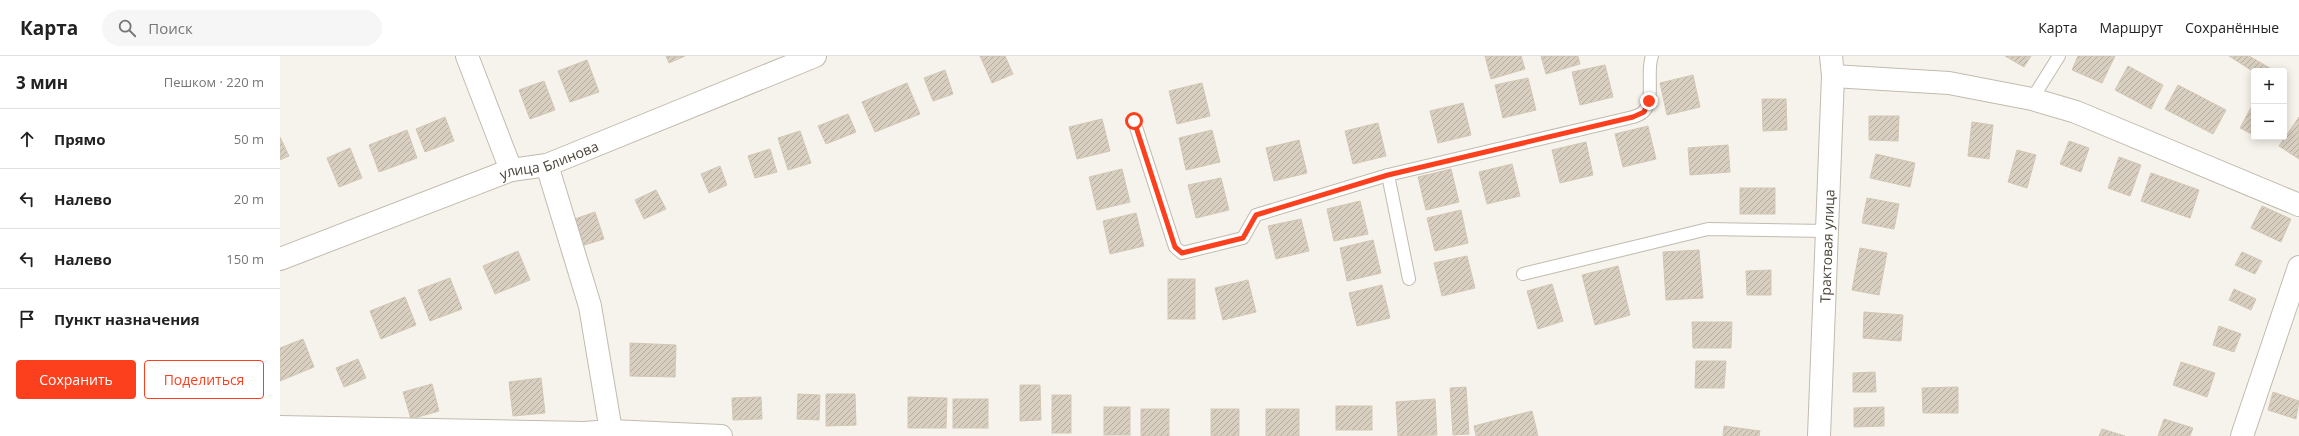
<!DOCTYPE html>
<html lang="ru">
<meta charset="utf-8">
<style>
:root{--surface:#fff;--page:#f6f6f6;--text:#222;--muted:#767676;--line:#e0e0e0;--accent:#fc3f1d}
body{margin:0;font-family:"Open Sans",sans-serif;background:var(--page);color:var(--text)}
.controls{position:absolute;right:12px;top:12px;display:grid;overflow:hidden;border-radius:4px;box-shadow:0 2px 10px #0003}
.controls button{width:36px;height:36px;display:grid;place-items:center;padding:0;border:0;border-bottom:1px solid var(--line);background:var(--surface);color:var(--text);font:20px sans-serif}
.stop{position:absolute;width:12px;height:12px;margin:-9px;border:3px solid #fc3f1d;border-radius:50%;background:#fff}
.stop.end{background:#fc3f1d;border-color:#fff;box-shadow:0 1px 4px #0008}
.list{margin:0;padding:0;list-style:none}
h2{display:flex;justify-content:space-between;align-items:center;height:52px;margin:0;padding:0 16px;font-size:17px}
h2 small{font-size:13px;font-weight:400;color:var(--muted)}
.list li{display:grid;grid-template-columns:26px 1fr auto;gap:12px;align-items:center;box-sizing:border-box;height:60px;padding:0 16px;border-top:1px solid var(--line)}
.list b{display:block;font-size:15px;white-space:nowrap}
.list em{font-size:13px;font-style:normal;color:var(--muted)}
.actions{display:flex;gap:8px;padding:12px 16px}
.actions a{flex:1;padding:9px 0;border:1px solid var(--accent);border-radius:4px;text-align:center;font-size:14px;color:var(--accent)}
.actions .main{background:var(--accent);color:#fff}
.icon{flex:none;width:22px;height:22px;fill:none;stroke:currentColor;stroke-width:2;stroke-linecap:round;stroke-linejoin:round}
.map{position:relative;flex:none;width:2019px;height:380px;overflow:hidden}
header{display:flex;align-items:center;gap:24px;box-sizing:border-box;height:56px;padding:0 20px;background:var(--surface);border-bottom:1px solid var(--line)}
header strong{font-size:19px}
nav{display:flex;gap:22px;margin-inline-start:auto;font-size:14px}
.search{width:280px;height:36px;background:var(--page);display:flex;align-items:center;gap:10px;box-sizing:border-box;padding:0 14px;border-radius:22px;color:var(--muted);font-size:15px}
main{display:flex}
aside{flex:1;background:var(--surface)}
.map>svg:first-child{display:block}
.building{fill:url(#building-hatch);stroke:#d3c7b4}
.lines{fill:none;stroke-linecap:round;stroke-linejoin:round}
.service-casing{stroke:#c2bbae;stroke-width:14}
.minor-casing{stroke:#c2bbae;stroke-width:24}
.tertiary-casing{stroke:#c2bbae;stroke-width:24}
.service{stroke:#fff;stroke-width:12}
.minor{stroke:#fff;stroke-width:22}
.tertiary{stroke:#fff;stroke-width:22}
.route{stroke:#fc3f1d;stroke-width:5}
.labels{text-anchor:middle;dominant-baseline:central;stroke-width:3;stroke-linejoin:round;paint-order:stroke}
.street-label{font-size:14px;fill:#4b4439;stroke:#fff}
</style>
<header>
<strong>Карта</strong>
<div class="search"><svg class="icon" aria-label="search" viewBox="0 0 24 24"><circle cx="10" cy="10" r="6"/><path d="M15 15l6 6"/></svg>Поиск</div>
<nav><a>Карта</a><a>Маршрут</a><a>Сохранённые</a></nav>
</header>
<main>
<aside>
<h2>3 мин<small>Пешком · 220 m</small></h2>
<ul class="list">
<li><svg class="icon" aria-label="ahead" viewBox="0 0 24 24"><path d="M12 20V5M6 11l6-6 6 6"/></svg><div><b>Прямо</b></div><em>50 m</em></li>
<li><svg class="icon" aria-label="left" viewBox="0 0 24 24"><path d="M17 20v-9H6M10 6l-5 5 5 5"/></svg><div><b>Налево</b></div><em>20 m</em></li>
<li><svg class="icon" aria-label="left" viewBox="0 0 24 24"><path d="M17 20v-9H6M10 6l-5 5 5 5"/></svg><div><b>Налево</b></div><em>150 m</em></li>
<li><svg class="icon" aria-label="arrive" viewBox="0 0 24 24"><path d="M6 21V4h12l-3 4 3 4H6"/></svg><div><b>Пункт назначения</b></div></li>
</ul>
<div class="actions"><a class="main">Сохранить</a><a>Поделиться</a></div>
</aside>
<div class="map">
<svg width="2019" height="380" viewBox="0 0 2019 380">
<defs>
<pattern id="building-hatch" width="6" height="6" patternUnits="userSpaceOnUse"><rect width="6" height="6" fill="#d8cfc1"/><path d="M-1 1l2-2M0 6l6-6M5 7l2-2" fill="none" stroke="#b1aa9e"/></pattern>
</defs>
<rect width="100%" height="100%" fill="#f6f3ec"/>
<g class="building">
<path d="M 386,0 L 405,0 L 389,7 Z"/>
<path d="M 700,0 L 725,0 L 733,18 L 712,27 Z"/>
<path d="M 1205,0 L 1241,0 L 1245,13 L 1211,23 Z"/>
<path d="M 1261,0 L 1298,0 L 1300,8 L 1266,18 Z"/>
<path d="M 1725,0 L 1751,0 L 1744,11 Z"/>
<path d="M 1798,0 L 1835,0 L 1822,27 L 1792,14 Z"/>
<path d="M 1949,0 L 1969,0 L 1995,15 L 1974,16 Z"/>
<path d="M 307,4 L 319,36 L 290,46 L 278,15 Z"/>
<path d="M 1325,9 L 1333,41 L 1300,49 L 1292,16 Z"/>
<path d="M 1848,10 L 1883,29 L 1871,53 L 1835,34 Z"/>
<path d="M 665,14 L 673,38 L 653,45 L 644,22 Z"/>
<path d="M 1413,19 L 1420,51 L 1387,59 L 1380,27 Z"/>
<path d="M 1248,22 L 1256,54 L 1223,62 L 1215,29 Z"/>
<path d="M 264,25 L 275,54 L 250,63 L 239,34 Z"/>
<path d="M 627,27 L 640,58 L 595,76 L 582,46 Z"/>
<path d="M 922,27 L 930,60 L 897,68 L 889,35 Z"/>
<path d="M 1898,29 L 1946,54 L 1933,78 L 1885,53 Z"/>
<path d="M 1482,43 L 1506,43 L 1507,74 L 1483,75 Z"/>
<path d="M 1974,46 L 1974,79 L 1960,72 Z"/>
<path d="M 1183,47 L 1191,79 L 1158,87 L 1150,55 Z"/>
<path d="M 568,58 L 576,76 L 546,88 L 538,70 Z"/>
<path d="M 1589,60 L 1619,60 L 1618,85 L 1589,84 Z"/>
<path d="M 165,61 L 174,85 L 145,96 L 136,73 Z"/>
<path d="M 2019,61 L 2019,103 L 1999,90 Z"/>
<path d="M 822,63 L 830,95 L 797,103 L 789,71 Z"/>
<path d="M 1692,66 L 1713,69 L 1709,103 L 1688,100 Z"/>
<path d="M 1098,67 L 1106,100 L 1073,108 L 1065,75 Z"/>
<path d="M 1368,70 L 1376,103 L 1343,111 L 1335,78 Z"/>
<path d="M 127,74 L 137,102 L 99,116 L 89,89 Z"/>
<path d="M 932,74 L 940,106 L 906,114 L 899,82 Z"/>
<path d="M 520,75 L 531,107 L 508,114 L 498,82 Z"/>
<path d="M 0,81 L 9,100 L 0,104 Z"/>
<path d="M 1019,84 L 1027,117 L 994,125 L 986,92 Z"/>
<path d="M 1789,85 L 1809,92 L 1801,116 L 1780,108 Z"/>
<path d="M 1306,86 L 1313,119 L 1280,127 L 1272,94 Z"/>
<path d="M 1448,89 L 1450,116 L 1410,119 L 1408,92 Z"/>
<path d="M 70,92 L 82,122 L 59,131 L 47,102 Z"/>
<path d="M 490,93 L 497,116 L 475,122 L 468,100 Z"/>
<path d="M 1737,94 L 1756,99 L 1747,132 L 1728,126 Z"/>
<path d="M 1596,98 L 1635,107 L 1630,131 L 1590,122 Z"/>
<path d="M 1839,101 L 1861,109 L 1850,140 L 1828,132 Z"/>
<path d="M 1232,108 L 1240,140 L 1207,148 L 1199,116 Z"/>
<path d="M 440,110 L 447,129 L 429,137 L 421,118 Z"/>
<path d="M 842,113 L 850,146 L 817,154 L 809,121 Z"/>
<path d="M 1171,113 L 1179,146 L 1146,154 L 1138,121 Z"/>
<path d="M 1871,117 L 1919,134 L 1910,162 L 1861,145 Z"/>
<path d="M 941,122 L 949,154 L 916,162 L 908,129 Z"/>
<rect x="1460" y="132" width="35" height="26"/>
<path d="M 376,134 L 386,153 L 364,163 L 355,144 Z"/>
<path d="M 1587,142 L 1619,148 L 1614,173 L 1582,167 Z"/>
<path d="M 1080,145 L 1088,178 L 1054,185 L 1047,153 Z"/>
<path d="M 1982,150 L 2011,163 L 2001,186 L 1971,172 Z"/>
<path d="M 1181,154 L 1188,187 L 1155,195 L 1147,162 Z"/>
<path d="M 315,156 L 324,183 L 298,191 L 289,165 Z"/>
<path d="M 856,157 L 864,190 L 830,198 L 823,165 Z"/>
<path d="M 1021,163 L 1029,195 L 996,203 L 988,170 Z"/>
<path d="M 1093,184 L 1101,217 L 1067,225 L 1060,192 Z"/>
<path d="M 1580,192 L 1607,197 L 1599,239 L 1572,234 Z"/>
<path d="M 1419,194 L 1423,242 L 1386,244 L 1383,196 Z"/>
<path d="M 238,195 L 250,224 L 215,238 L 203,210 Z"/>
<path d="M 1962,196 L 1982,205 L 1975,218 L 1955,209 Z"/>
<path d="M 1187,200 L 1195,232 L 1162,240 L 1154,207 Z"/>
<path d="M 1338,210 L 1350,259 L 1315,269 L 1302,219 Z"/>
<path d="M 1491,214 L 1491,239 L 1467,239 L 1466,215 Z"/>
<path d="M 170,222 L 182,253 L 150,265 L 138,234 Z"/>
<rect x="888" y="223" width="27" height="40"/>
<path d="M 968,224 L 976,256 L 943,264 L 935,232 Z"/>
<path d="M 1272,228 L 1283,265 L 1258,273 L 1247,235 Z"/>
<path d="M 1102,229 L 1110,262 L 1077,270 L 1069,237 Z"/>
<path d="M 1954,233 L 1976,243 L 1971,254 L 1949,244 Z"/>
<path d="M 125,241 L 136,269 L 101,283 L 90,255 Z"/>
<path d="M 1584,256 L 1623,259 L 1621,285 L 1583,282 Z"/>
<path d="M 1412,266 L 1452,266 L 1451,292 L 1413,292 Z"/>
<path d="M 1939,270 L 1961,278 L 1954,296 L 1933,289 Z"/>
<path d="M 23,283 L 34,311 L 0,325 L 0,292 Z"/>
<path d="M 350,287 L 396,289 L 395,321 L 350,320 Z"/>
<path d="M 78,303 L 86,322 L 64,331 L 56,312 Z"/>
<path d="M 1416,305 L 1446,305 L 1444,332 L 1415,332 Z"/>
<path d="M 1901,306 L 1935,317 L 1927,341 L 1893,329 Z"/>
<path d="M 1595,316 L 1596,336 L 1573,336 L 1573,317 Z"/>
<path d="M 261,322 L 265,357 L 233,360 L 229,326 Z"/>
<path d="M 152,328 L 159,355 L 131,363 L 123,336 Z"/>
<path d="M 740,329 L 760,329 L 761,364 L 740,365 Z"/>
<path d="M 1186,331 L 1189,378 L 1173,379 L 1170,332 Z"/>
<path d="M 1678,331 L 1678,357 L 1643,357 L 1642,332 Z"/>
<path d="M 1993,336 L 2019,345 L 2016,363 L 1988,354 Z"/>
<path d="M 518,338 L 540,339 L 539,364 L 517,363 Z"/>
<path d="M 546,338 L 575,338 L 576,369 L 546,370 Z"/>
<rect x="772" y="339" width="19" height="38"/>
<path d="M 481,341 L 482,363 L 453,364 L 452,342 Z"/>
<path d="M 628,341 L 667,342 L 666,372 L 628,372 Z"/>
<rect x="673" y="343" width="35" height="29"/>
<path d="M 1155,343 L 1157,379 L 1118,380 L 1116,346 Z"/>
<rect x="1056" y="350" width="36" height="24"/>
<rect x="824" y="351" width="26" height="28"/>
<path d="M 1604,351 L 1604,370 L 1574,371 L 1574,352 Z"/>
<rect x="861" y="353" width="28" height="27"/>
<rect x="931" y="353" width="28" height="27"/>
<rect x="986" y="353" width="33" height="27"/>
<path d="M 1252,355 L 1258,380 L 1196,380 L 1194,370 Z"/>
<path d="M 1884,363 L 1913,372 L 1910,380 L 1878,380 Z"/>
<path d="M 1444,370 L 1480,375 L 1479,380 L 1443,380 Z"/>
<path d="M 1822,373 L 1845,380 L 1819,380 Z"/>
</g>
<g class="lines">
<g class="service-casing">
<g id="service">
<path d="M 1752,43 L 1779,0"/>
<path d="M 854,65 L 895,191 L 902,197 L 963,182 L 976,159 L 1108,119 L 1353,61 C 1356,60 1362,58 1364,55 C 1375,44 1366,15 1372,0"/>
<path d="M 1108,119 L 1129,223"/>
<path d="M 1243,218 L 1428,173 L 1547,175"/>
</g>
</g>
<g class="minor-casing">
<g id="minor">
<path d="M 187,0 L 231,114"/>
<path d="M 267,109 L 310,250 L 331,375"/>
<path id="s1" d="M 0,203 L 231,114 L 267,109 L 535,0"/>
<path d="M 0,371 L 304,377 L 331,375 L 441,380"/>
</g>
</g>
<g class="tertiary-casing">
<g id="tertiary">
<path d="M 1553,20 L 1669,27 L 1752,43 L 1796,56 L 2019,149"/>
<path id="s2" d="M 1539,380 L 1553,20 L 1551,0"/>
<path d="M 1962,380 L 2019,211"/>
</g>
</g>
<use href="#service" class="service"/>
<use href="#minor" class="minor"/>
<use href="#tertiary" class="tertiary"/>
</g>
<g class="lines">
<path class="route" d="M 854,65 L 895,191 L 902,197 L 963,182 L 976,159 L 1108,119 L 1353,61 L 1364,56 L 1369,45"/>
</g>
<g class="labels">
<g class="street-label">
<text stroke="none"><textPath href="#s1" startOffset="287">улица Блинова</textPath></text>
<text stroke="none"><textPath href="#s2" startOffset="190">Трактовая улица</textPath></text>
</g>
</g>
</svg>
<div class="controls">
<button>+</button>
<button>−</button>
</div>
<div class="stop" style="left:854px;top:65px"></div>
<div class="stop end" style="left:1369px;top:45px"></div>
</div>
</main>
